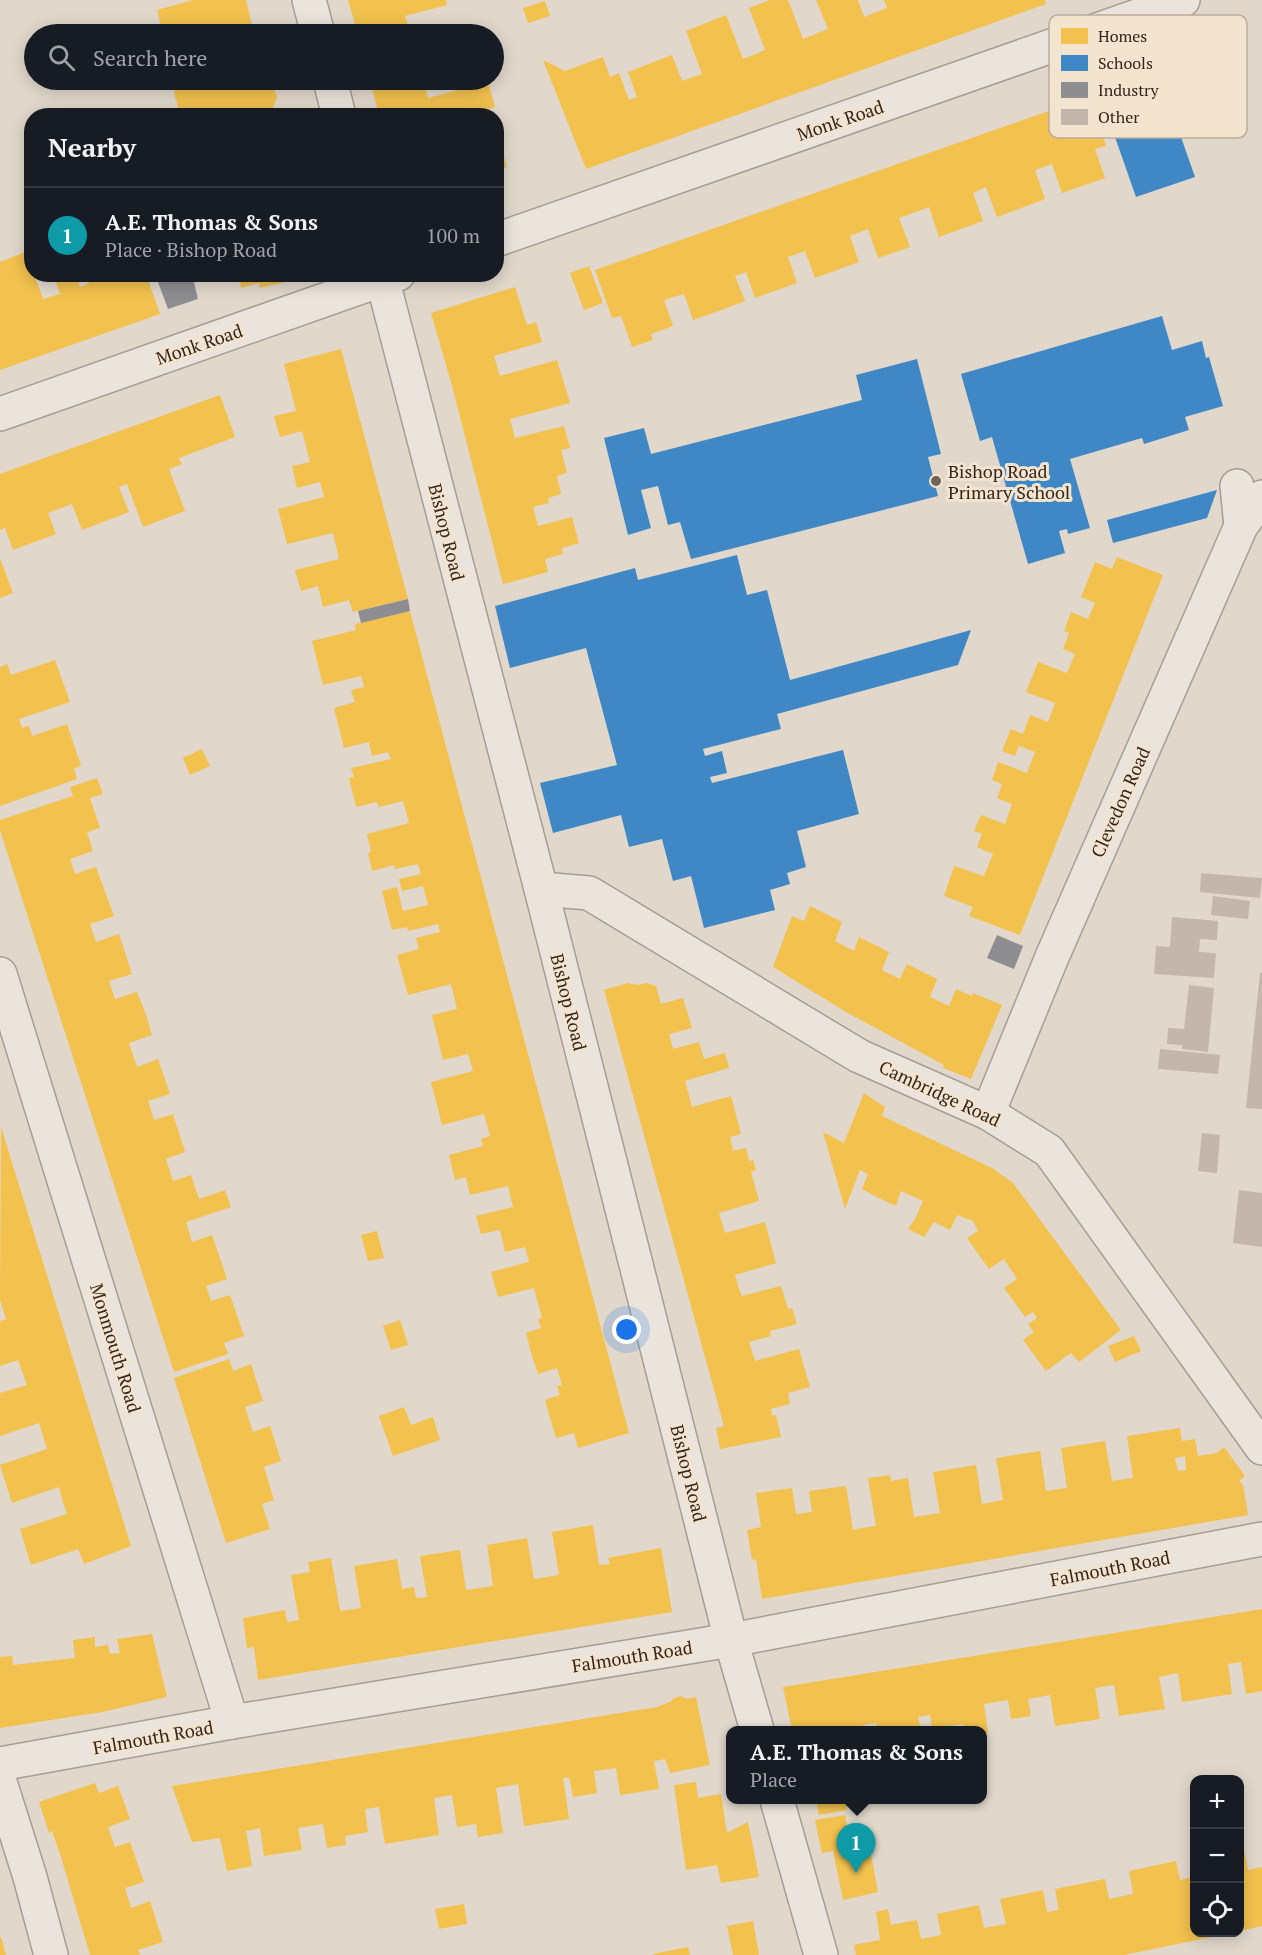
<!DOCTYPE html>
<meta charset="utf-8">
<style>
:root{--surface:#171b24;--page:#20242c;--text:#f1f3f6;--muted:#9ea1a6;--line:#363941;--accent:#71645a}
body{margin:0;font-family:"PT Serif",serif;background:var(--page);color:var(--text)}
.controls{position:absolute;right:18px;bottom:18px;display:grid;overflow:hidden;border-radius:12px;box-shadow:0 3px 15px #0003}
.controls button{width:54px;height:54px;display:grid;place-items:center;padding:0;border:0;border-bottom:2px solid var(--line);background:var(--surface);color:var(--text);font:30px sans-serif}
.you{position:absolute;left:627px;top:1330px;width:21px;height:21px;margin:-15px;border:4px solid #fff;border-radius:50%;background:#1a73e8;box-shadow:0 0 0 9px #1a73e833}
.badge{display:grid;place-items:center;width:39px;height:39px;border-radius:50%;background:var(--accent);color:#fff;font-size:20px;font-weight:700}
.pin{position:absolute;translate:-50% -50px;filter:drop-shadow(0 2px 3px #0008)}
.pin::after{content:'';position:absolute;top:32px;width:21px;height:18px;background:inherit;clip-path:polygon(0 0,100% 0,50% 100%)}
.popup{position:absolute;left:726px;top:1726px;width:261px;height:78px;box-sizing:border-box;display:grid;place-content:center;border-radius:12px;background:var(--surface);filter:drop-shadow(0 2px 4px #0005);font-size:20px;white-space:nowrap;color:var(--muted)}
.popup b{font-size:22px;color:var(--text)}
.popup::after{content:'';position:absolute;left:50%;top:100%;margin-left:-12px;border:12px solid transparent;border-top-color:var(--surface)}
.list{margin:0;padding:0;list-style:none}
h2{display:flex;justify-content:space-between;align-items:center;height:78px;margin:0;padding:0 24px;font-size:26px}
h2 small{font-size:20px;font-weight:400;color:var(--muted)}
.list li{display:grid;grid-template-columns:39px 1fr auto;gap:18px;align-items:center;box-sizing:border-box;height:96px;padding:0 24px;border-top:2px solid var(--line)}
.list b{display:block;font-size:22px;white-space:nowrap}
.list p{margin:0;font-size:20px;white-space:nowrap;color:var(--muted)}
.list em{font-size:20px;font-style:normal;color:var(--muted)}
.icon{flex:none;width:33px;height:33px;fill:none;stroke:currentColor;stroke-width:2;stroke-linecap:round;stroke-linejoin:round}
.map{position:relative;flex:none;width:1262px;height:1955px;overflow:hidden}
.search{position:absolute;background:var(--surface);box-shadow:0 3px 15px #0003;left:24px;top:24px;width:480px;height:66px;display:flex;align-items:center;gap:15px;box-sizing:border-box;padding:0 21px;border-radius:33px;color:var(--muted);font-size:22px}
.panel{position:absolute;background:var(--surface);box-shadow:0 3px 15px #0003;left:24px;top:108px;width:480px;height:174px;border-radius:24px}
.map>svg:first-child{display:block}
.homes{fill:#f2c14e;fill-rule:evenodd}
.schools{fill:#3f88c5}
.industry{fill:#8d8d92}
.building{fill:#c4b6ac}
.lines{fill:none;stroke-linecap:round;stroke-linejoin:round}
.minor-casing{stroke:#a69d94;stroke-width:36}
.minor{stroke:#eae4dc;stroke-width:33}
.poi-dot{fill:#71645a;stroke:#f3e4d0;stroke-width:2}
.labels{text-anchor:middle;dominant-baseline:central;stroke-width:6;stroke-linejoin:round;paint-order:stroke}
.street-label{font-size:18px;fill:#34251d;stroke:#f3e4d0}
.poi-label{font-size:18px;fill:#34251d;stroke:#f3e4d0;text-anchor:start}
.key{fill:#f3e4d0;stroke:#baab9a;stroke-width:1.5}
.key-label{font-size:16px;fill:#34251d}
</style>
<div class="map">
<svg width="1262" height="1955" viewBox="0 0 1262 1955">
<rect width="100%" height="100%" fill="#e1d8cb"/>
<g class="homes">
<path d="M 193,0 L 246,0 L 252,25 L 259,29 L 261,34 L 163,34 L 157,10 Z"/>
<path d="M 348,0 L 446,0 L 447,5 L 405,16 L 411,34 L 358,34 Z"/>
<path d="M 770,0 L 788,0 L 803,39 L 828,29 L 816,0 L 858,0 L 864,17 L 887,8 L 884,0 L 1045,0 L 1046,4 L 586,169 L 543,60 L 565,71 L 603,57 L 610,77 L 619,73 L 629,100 L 637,97 L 628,72 L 672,55 L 682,81 L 702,74 L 686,31 L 726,15 L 743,59 L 765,50 L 749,8 Z"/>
<path d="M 545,1 L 550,16 L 528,23 L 523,8 Z"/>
<path d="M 444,27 L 446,34 L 418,34 Z"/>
<path d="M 171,80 L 265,80 L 268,86 L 274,88 L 277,97 L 273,108 L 275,116 L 223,116 L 221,108 L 190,116 L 180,116 Z"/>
<path d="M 370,80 L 423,80 L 428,98 L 488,82 L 495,107 L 461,116 L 379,116 Z"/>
<path d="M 1089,97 L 1106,146 L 1095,149 L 1105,178 L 1062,193 L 1052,164 L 1035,170 L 1045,199 L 997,217 L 986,187 L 973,193 L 983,221 L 939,237 L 929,207 L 916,212 L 899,218 L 910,247 L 878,258 L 868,229 L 850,236 L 859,262 L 815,278 L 805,251 L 788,257 L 797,283 L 755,298 L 746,272 L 735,276 L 745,301 L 713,313 L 693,320 L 684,294 L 664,300 L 673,326 L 651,334 L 653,340 L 632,347 L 621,316 L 612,318 L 595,270 Z"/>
<path d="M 502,150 L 507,167 L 496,170 L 496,152 Z"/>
<path d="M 25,252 L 32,269 L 32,274 L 34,274 L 43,299 L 60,294 L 53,274 L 76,274 L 80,287 L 89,283 L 86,274 L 146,274 L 160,314 L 0,370 L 0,262 Z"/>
<path d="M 589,266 L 603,303 L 584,310 L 570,273 Z"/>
<path d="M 238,274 L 290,274 L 290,275 L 284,277 L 285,282 L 260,288 L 259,283 L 241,288 Z"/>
<path d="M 515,287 L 527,325 L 536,322 L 542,342 L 494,356 L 500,376 L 557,360 L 570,403 L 510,419 L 515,438 L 564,426 L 570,448 L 561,450 L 567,473 L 557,476 L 561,494 L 548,498 L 549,503 L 533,507 L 538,526 L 572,517 L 579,543 L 562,548 L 563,554 L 545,559 L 548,572 L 503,584 L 451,382 L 431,313 Z"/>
<path d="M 341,349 L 408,599 L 353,612 L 349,600 L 323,607 L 318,586 L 301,591 L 295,570 L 339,559 L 333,533 L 287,544 L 278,509 L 324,497 L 320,482 L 297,488 L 292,466 L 310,462 L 302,431 L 280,437 L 274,416 L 296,411 L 284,364 Z"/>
<path d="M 220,395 L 235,437 L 179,458 L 182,464 L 169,469 L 185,511 L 143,527 L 127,484 L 119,487 L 129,512 L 82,530 L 72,504 L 48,513 L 56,534 L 13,550 L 5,528 L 0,530 L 0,474 Z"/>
<path d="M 1117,557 L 1163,575 L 1020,935 L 969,916 L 973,907 L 944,896 L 954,866 L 984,876 L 993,854 L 977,847 L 982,834 L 974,831 L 981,815 L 1005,824 L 1012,804 L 997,798 L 1002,784 L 992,780 L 998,762 L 1027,773 L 1035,752 L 1019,746 L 1015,756 L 1002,751 L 1011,729 L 1023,734 L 1030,715 L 1048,722 L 1055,703 L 1026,692 L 1038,662 L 1067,673 L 1075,654 L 1063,649 L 1069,633 L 1064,631 L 1071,612 L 1088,619 L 1095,603 L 1081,597 L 1095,562 L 1112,569 Z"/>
<path d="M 0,558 L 13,593 L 0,598 Z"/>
<path d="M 410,611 L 629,1433 L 578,1448 L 574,1433 L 556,1438 L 545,1400 L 560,1395 L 557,1386 L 562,1385 L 557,1368 L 538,1374 L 532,1356 L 526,1333 L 541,1328 L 538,1319 L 542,1318 L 534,1288 L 498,1297 L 491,1272 L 529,1262 L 525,1247 L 505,1252 L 500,1230 L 481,1234 L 476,1216 L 513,1207 L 508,1186 L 470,1195 L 466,1177 L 455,1180 L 449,1155 L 483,1146 L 481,1139 L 490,1136 L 484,1114 L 442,1125 L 431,1082 L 473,1071 L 468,1054 L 443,1060 L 432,1015 L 457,1009 L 451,984 L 408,995 L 397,955 L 419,949 L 416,938 L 440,932 L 438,924 L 408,931 L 407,927 L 392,930 L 382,891 L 397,887 L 403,911 L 428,905 L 423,886 L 402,891 L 399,879 L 421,874 L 418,864 L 395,869 L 394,865 L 372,871 L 368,853 L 371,852 L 367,834 L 409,823 L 403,801 L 379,807 L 377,802 L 356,807 L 349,778 L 354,777 L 351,768 L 391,759 L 388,752 L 372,756 L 369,742 L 344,748 L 334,708 L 355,702 L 351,690 L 364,687 L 361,676 L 323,685 L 312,641 L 356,630 L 355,624 Z"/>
<path d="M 55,660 L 70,702 L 19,719 L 22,728 L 29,726 L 32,736 L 67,724 L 81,766 L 74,768 L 77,779 L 0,806 L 0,667 L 7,664 L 11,675 Z"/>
<path d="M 202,749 L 210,766 L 190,775 L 183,758 Z"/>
<path d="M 97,778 L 103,794 L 90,798 L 100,828 L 87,832 L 93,851 L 70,859 L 75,874 L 96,867 L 114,916 L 90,924 L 96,942 L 119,934 L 132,974 L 109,981 L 115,999 L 137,992 L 146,1015 L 152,1035 L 129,1043 L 137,1067 L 158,1059 L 170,1094 L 148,1101 L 154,1120 L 173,1114 L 180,1136 L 185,1152 L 166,1159 L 173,1181 L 191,1175 L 199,1199 L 225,1190 L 231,1207 L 186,1222 L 192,1242 L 212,1235 L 227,1279 L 206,1286 L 211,1301 L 230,1295 L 244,1336 L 224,1343 L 228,1354 L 174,1372 L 0,830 L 0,820 L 73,796 L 70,787 Z"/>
<path d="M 810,906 L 842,922 L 835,941 L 854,951 L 859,937 L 889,952 L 882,970 L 900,979 L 907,964 L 937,979 L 930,997 L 949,1006 L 956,989 L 972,996 L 973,993 L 1002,1005 L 971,1079 L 943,1068 L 944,1065 L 846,1012 L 773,967 L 792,916 L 804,921 Z"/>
<path d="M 628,983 L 637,985 L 646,983 L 656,986 L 661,1004 L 683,998 L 692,1028 L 669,1034 L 673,1049 L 699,1042 L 704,1059 L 725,1053 L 729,1068 L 685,1081 L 692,1107 L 731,1096 L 741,1134 L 730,1137 L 733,1151 L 746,1148 L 749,1161 L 753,1160 L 756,1170 L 751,1172 L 759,1201 L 719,1213 L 725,1233 L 765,1222 L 776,1263 L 735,1275 L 739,1289 L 742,1296 L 781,1286 L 788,1309 L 792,1308 L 797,1324 L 770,1331 L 771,1336 L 749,1342 L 755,1361 L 799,1349 L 810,1387 L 788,1393 L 790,1404 L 771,1409 L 772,1416 L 776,1415 L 781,1437 L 720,1449 L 716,1428 L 724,1426 L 604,990 Z"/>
<path d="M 864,1093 L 885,1107 L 882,1116 L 992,1168 L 1013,1183 L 1121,1330 L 1079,1362 L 1071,1353 L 1046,1371 L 1023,1340 L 1034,1332 L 1028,1324 L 1037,1318 L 1033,1312 L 1025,1317 L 1004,1288 L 1017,1279 L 1004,1259 L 989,1269 L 967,1238 L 978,1231 L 973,1221 L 957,1215 L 950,1230 L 934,1222 L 924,1237 L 908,1229 L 915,1219 L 923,1201 L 901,1191 L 896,1206 L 879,1198 L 862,1189 L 868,1174 L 860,1170 L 845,1209 L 823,1132 L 844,1143 Z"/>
<path d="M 1,1127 L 131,1546 L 84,1564 L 78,1549 L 31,1565 L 20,1529 L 67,1514 L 63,1502 L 59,1487 L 12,1503 L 0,1465 L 47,1449 L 39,1423 L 0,1436 L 0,1393 L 27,1385 L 18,1360 L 0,1366 L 0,1321 L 6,1319 L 0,1300 Z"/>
<path d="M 377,1231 L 384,1258 L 368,1261 L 361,1235 Z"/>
<path d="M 400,1320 L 408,1345 L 391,1350 L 383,1326 Z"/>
<path d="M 1134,1336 L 1141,1351 L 1115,1362 L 1108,1346 Z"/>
<path d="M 229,1359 L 233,1371 L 251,1364 L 263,1401 L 245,1407 L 253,1432 L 270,1426 L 281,1461 L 264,1467 L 274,1500 L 262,1504 L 270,1529 L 226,1543 L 174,1378 Z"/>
<path d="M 404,1407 L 411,1425 L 433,1417 L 440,1440 L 393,1456 L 379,1416 Z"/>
<path d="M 1180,1428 L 1182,1441 L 1195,1439 L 1198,1456 L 1217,1453 L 1224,1447 L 1245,1476 L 1239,1481 L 1243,1485 L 1248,1515 L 762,1599 L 756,1559 L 752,1560 L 747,1530 L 761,1527 L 756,1493 L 792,1488 L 796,1514 L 812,1512 L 809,1491 L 846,1486 L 853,1530 L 862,1528 L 876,1526 L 868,1478 L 890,1475 L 891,1481 L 908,1478 L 914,1517 L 940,1513 L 933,1472 L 976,1465 L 982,1504 L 1003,1500 L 996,1458 L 1040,1451 L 1046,1491 L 1059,1489 L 1067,1488 L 1061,1448 L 1105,1441 L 1112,1481 L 1133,1478 L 1127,1436 ZM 1185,1456 L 1186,1470 L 1178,1471 L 1175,1458 Z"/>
<path d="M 593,1525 L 599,1565 L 610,1564 L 608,1558 L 661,1548 L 672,1612 L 258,1680 L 254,1647 L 247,1648 L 243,1618 L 285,1610 L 287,1622 L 299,1620 L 291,1575 L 310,1572 L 308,1562 L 331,1558 L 340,1611 L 361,1608 L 354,1566 L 397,1559 L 402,1589 L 414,1587 L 416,1598 L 427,1597 L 420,1556 L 460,1550 L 466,1590 L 493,1586 L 487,1545 L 527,1538 L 534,1579 L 559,1575 L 552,1532 Z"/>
<path d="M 1262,1609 L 1262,1691 L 1246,1694 L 1241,1662 L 1228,1664 L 1232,1694 L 1182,1702 L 1178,1673 L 1159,1677 L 1165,1709 L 1119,1716 L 1114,1685 L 1095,1688 L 1100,1719 L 1055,1726 L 1050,1695 L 1028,1699 L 1031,1716 L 1011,1719 L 1008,1700 L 984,1704 L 988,1733 L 982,1734 L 982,1730 L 964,1730 L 963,1724 L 932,1728 L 930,1715 L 918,1717 L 921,1730 L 878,1730 L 876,1723 L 863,1725 L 864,1729 L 855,1730 L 792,1730 L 783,1687 Z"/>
<path d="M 152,1634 L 167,1697 L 102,1712 L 0,1728 L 0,1657 L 12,1656 L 13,1665 L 75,1658 L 73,1640 L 95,1637 L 95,1647 L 108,1645 L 110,1654 L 120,1653 L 117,1639 Z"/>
<path d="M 681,1696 L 686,1699 L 696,1697 L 710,1765 L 670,1773 L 665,1759 L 654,1761 L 659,1789 L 620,1795 L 616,1768 L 594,1771 L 597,1793 L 573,1797 L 569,1777 L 563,1778 L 569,1819 L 524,1826 L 518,1784 L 496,1788 L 503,1833 L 478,1837 L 476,1824 L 457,1827 L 452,1795 L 434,1798 L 439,1835 L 385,1844 L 379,1807 L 365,1809 L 368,1832 L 345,1836 L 346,1845 L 327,1848 L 323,1824 L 298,1828 L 302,1850 L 264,1856 L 260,1828 L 246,1831 L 252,1866 L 227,1871 L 220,1838 L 192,1842 L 172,1786 L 657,1707 L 670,1702 L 674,1698 Z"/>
<path d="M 696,1782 L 698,1798 L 721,1794 L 727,1833 L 748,1822 L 759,1877 L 721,1883 L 717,1865 L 686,1870 L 674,1785 Z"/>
<path d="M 95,1783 L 99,1793 L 118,1786 L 130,1819 L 108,1827 L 115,1847 L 130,1842 L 144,1882 L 125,1888 L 131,1908 L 150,1901 L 163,1942 L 138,1950 L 140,1955 L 90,1955 L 61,1857 L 52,1831 L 49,1833 L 39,1802 Z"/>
<path d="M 816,1800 L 845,1800 L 847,1810 L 819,1815 Z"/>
<path d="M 845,1815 L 851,1848 L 869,1844 L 878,1892 L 843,1900 L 833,1851 L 822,1853 L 815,1820 Z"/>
<path d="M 1244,1849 L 1248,1870 L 1262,1867 L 1262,1926 L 1240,1931 L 1240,1850 Z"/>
<path d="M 1176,1861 L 1180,1880 L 1194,1877 L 1194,1932 L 1227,1934 L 1124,1955 L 856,1955 L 854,1945 L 880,1940 L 876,1912 L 888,1909 L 891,1925 L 917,1920 L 921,1939 L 941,1935 L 937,1914 L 979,1905 L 984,1928 L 1006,1924 L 1000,1899 L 1043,1890 L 1047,1912 L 1059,1910 L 1055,1889 L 1105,1879 L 1109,1899 L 1133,1894 L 1129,1871 Z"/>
<path d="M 464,1904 L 467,1924 L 439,1929 L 435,1909 Z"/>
<path d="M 753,1921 L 759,1955 L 733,1955 L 727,1926 Z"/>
<path d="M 0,1937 L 1,1937 L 6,1955 L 0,1955 Z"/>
<path d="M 688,1947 L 690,1955 L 654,1955 L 653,1954 Z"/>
</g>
<g class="schools">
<path d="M 1161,80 L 1195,177 L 1136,197 L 1102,100 Z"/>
<path d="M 1162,316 L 1172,350 L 1202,341 L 1206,358 L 1209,357 L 1223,406 L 1185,417 L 1189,430 L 1144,444 L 1142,438 L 1070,459 L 1090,528 L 1068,534 L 1067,529 L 1059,531 L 1065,553 L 1028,564 L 992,437 L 980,441 L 961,374 Z"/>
<path d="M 917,359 L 941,454 L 928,457 L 938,496 L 691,559 L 680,522 L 668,525 L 658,486 L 641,490 L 651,528 L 628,535 L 604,438 L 644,428 L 651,454 L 862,400 L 856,375 Z"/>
<path d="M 1217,490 L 1207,518 L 1113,543 L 1107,520 Z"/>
<path d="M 737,555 L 747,595 L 767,590 L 790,680 L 971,630 L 958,665 L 777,714 L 781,729 L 703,749 L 705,756 L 722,751 L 727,773 L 710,777 L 712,783 L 843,750 L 859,814 L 797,831 L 806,867 L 787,873 L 790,884 L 770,890 L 775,910 L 704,928 L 691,876 L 673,881 L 662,839 L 629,847 L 621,815 L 553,833 L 540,783 L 617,765 L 586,648 L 510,668 L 495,606 L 635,568 L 638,580 Z"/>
</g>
<g class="industry">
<path d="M 155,274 L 192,274 L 198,299 L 168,309 Z"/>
<path d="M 408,599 L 410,611 L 361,623 L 358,611 Z"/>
<path d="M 997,935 L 1023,946 L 1014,969 L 987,958 Z"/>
</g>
<g class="building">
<path d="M 1201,873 L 1262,878 L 1260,898 L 1200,892 Z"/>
<path d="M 1213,896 L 1250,901 L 1248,919 L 1211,915 Z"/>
<path d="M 1172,917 L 1218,921 L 1217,940 L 1200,939 L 1199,952 L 1216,953 L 1214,978 L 1154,974 L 1156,946 L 1170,947 Z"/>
<path d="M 1260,973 L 1262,973 L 1262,1109 L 1246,1108 Z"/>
<path d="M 1189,985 L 1214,988 L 1208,1052 L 1182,1049 L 1182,1045 L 1167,1044 L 1168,1028 L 1184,1029 Z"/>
<path d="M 1160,1049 L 1220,1055 L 1218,1074 L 1158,1069 Z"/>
<path d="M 1202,1133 L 1220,1135 L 1217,1173 L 1198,1171 Z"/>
<path d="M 1239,1190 L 1262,1193 L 1262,1247 L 1233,1243 Z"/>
</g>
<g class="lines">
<g class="minor-casing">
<g id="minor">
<path d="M 309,0 L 318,34"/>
<path d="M 330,80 L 339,116"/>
<path d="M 496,240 L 1183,0"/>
<path d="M 381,274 L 541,889 L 731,1640 L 757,1730"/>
<path d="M 0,414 L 398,274"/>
<path d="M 1237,486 L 1241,526"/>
<path d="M 541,889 L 589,893 L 859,1056 L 988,1113 L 1049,1151 L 1262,1448"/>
<path d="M 0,974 L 232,1722"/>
<path d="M 988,1113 L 1052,957 L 1241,526 L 1262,497"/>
<path d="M 0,1764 L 232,1722 L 731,1640 L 1262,1539"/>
<path d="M 0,1782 L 30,1877 L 51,1955"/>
<path d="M 777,1800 L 821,1955"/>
</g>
</g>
<use href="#minor" class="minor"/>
</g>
<circle class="poi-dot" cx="936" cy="481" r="6"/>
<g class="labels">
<g class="street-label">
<text transform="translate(840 120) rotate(-19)">Monk Road</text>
<text transform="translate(199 344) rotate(-19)">Monk Road</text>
<text transform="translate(447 532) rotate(76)">Bishop Road</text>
<text transform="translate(1120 802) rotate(-66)">Clevedon Road</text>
<text transform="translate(569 1002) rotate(76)">Bishop Road</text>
<text transform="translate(940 1093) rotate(25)">Cambridge Road</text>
<text transform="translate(116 1348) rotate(73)">Monmouth Road</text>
<text transform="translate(689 1473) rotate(76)">Bishop Road</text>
<text transform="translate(1110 1568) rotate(-11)">Falmouth Road</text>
<text transform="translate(632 1656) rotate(-9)">Falmouth Road</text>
<text transform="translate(153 1737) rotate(-10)">Falmouth Road</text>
</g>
<g class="poi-label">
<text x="948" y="471">Bishop Road<tspan x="948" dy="21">Primary School</tspan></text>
</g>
</g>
<rect x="1049" y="15" width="198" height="123" rx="9" class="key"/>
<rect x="1061" y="28" width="27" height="16" fill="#f2c14e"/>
<rect x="1061" y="55" width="27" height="16" fill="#3f88c5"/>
<rect x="1061" y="82" width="27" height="16" fill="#8d8d92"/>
<rect x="1061" y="109" width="27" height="16" fill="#c4b6ac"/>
<g class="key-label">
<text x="1098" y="42">Homes</text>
<text x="1098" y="69">Schools</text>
<text x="1098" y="96">Industry</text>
<text x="1098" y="123">Other</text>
</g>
</svg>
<div class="controls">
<button>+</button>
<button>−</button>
<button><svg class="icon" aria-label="locate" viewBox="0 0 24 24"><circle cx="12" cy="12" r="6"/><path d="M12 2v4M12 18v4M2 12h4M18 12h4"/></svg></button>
</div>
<div class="you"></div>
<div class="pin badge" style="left:856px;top:1873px;background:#0f9aa8">1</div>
<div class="popup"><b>A.E. Thomas &amp; Sons</b>Place</div>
<div class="search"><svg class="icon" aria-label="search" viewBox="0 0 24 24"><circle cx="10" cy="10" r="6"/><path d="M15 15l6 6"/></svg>Search here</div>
<section class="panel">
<h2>Nearby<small></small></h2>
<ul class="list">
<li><span class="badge" style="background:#0f9aa8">1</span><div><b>A.E. Thomas &amp; Sons</b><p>Place · Bishop Road</p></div><em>100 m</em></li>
</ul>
</section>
</div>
